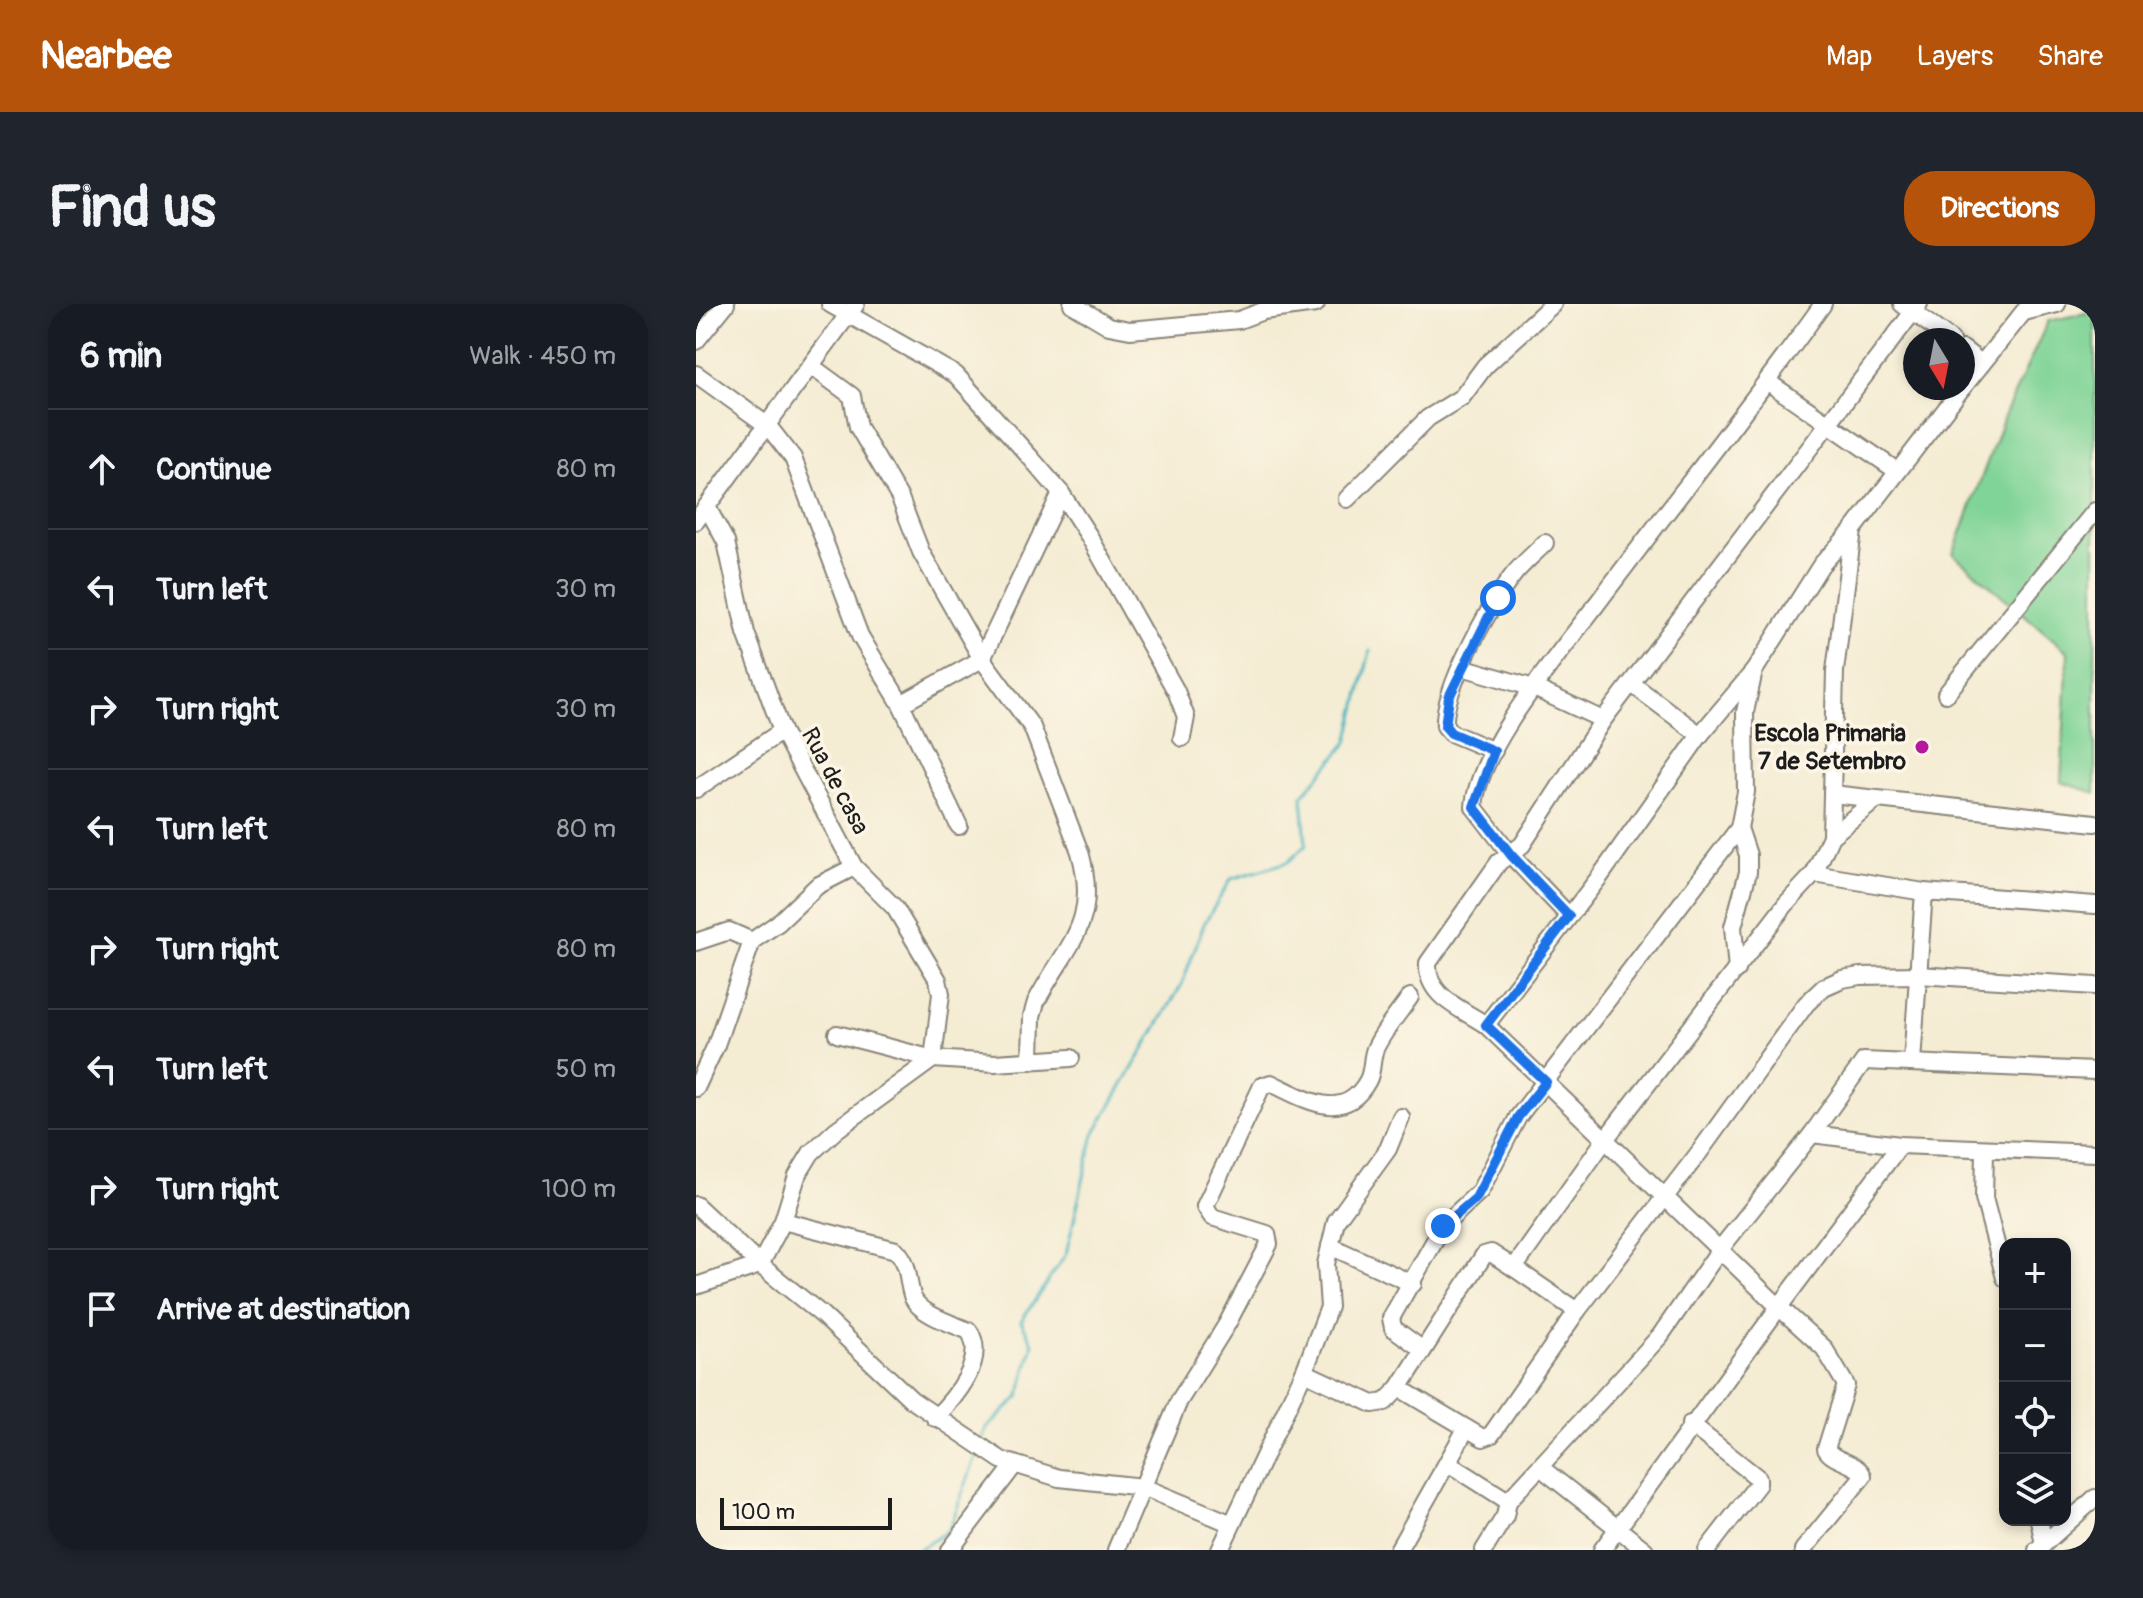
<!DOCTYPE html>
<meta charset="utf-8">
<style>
:root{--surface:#171b24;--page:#20242c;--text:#f1f3f6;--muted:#9ea1a6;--line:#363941;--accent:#b45309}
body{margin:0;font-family:Pangolin,sans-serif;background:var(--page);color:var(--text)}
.controls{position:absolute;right:24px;bottom:24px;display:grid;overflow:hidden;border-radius:16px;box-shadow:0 4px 12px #0003}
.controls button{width:72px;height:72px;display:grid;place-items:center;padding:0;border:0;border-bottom:2px solid var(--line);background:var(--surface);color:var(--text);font:40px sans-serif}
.compass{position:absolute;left:1207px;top:24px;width:72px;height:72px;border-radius:50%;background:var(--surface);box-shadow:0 4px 12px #0003;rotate:170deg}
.scale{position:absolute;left:24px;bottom:20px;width:172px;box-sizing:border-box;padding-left:8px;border:4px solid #1c1c1c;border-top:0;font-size:22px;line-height:28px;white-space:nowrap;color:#1c1c1c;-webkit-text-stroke:6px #fcf5e5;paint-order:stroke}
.stop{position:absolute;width:24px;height:24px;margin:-18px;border:6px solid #1a73e8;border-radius:50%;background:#fff}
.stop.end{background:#1a73e8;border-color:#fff;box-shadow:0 2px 8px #0008}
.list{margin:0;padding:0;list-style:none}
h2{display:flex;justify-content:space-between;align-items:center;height:104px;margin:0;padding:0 32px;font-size:34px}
h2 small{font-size:26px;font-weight:400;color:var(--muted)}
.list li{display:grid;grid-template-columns:52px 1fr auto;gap:24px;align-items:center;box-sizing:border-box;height:120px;padding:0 32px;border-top:2px solid var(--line)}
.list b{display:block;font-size:30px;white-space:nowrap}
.list em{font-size:26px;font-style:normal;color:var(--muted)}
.icon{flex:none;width:44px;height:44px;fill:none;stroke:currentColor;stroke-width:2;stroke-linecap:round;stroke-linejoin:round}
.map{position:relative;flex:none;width:1399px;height:1246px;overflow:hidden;border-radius:32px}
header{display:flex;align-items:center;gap:48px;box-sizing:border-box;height:112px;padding:0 40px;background:var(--accent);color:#fff}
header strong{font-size:38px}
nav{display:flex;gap:44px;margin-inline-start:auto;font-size:28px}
.intro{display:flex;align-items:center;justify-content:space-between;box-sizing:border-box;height:192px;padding:0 48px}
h1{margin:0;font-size:56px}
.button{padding:20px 36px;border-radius:32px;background:var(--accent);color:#fff;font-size:28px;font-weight:700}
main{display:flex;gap:48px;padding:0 48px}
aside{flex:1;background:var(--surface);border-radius:32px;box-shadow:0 4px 12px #0003}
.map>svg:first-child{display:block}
.green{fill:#80d497;stroke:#4e785a;stroke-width:2}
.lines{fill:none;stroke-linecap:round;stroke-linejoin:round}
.stream{stroke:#44b3bf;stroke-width:3}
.minor-casing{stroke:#888478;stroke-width:20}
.minor{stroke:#fff;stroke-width:16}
.route{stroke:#1a73e8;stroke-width:10}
.poi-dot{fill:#b5179e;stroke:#fcf5e5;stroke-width:3}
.labels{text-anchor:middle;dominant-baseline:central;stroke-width:7;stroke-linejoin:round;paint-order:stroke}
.poi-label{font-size:24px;font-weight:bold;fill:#1c1c1c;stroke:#fcf5e5;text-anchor:end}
.street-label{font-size:24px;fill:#1c1c1c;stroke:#fcf5e5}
</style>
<header>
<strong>Nearbee</strong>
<nav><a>Map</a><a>Layers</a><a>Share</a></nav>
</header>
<div class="intro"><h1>Find us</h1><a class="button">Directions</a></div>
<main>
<aside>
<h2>6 min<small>Walk · 450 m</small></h2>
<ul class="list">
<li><svg class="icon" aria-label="ahead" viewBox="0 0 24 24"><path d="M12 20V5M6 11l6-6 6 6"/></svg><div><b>Continue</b></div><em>80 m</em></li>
<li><svg class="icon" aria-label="left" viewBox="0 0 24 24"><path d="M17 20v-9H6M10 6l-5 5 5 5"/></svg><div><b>Turn left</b></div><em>30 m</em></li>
<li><svg class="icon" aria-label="right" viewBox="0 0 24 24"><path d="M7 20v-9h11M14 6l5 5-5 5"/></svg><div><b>Turn right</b></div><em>30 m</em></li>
<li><svg class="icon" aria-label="left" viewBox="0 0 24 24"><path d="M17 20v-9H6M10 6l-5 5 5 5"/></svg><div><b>Turn left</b></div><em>80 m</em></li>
<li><svg class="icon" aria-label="right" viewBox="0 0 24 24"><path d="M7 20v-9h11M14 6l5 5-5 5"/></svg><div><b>Turn right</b></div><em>80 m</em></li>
<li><svg class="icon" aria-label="left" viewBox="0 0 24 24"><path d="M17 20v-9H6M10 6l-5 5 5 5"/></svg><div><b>Turn left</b></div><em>50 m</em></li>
<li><svg class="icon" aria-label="right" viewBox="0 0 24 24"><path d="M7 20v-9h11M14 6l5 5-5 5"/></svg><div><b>Turn right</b></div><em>100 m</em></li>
<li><svg class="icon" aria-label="arrive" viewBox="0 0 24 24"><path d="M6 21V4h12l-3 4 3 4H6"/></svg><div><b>Arrive at destination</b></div></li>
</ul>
</aside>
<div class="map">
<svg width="1399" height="1246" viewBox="0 0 1399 1246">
<rect width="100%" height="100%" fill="#fcf5e5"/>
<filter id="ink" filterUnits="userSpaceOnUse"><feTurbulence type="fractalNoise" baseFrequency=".0125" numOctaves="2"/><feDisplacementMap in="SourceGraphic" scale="16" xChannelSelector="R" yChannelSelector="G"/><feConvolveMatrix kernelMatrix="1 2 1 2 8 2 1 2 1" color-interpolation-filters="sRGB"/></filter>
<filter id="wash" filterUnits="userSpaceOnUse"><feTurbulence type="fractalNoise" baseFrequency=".006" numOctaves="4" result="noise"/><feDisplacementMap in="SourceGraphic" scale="32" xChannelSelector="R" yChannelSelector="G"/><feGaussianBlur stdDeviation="1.8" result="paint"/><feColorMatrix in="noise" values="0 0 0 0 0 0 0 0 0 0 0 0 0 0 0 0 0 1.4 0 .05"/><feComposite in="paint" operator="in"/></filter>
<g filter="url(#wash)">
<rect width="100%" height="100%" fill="#f4ecd3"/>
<path class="green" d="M 1399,7 L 1399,489 L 1365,478 L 1372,348 L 1257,250 L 1310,108 L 1352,17 Z"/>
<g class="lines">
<g class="stream">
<path d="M 286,1137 L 291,1124 L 323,1093 L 337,1039 L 325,1017 L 370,950 L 398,830 L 486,680 L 508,620 L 535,575 L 592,558 L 610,541 L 606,492 L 652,438 L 674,347"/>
<path d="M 222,1246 L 253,1226 L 282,1147"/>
</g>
</g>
</g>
<g filter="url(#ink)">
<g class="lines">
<g class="minor-casing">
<g id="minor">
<path d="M 134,0 L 260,71 L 334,153 L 365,189 L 393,232 L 480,387 L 490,413 L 486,434"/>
<path d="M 376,0 L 413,22 L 434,26 L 543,16 L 567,7 L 620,0"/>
<path d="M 1206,0 L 1255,36"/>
<path d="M 1328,8 L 1361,0"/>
<path d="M 0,37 L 30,0"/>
<path d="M 1267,45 L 1285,59"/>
<path d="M 115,62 L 156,92 L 162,123 L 204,194 L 225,248 L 286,355 L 336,423 L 384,548 C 404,620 371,639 340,698 L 336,712 L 335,757"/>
<path d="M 0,70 L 72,122 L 97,154 L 164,332 L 205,400 L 263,522"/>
<path d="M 1072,78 L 1201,167"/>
<path d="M 1267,83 L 1334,0"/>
<path d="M 651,195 L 732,114 L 766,93 L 789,62 L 857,0"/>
<path d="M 0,217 L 160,0"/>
<path d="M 1157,226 L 1139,367 L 1135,532 L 1118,570 L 1090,600 L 908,837 L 818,964 L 795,949 L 788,951 L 703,1084 L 787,1134 L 795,1131 L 881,1007 L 1002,850 L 1110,700 L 1128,683 L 1146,675 L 1164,672 L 1222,671 L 1399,682"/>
<path d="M 766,363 L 838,384 L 907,416"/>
<path d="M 936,380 L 1004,431"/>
<path d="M 1250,390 L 1399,207"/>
<path d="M 205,400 L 286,355 L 365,189"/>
<path d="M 798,447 L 755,429 L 749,422 C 746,386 795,299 818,270 C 827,259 839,249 849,239"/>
<path d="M 0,485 L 86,427"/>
<path d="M 1136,490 L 1399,519"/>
<path d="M 1135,532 L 1181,495"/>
<path d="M 1118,570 L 1228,588 L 1399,601"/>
<path d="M 873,612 L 815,551 L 778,503 C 782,444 864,349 900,301 C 975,201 1054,103 1127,0"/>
<path d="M 0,638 L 33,627 L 56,637"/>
<path d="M 1041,666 L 1037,623 L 1052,568 L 1052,551 L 1043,524"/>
<path d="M 790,721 L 905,571 L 1004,431 L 1058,367 L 1125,261 L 1157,226 L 1266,84"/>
<path d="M 141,730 L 237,755 L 299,759 L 375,754"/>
<path d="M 1216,758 L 1228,588"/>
<path d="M 0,784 L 20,741 L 56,637 L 82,619 L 121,582 L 158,563"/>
<path d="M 1116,830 L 1204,841 L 1399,849"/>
<path d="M 1289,847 L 1288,894 L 1309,974"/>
<path d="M 0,901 L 64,961 L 125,1010 L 216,1096 L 305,1156 L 363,1174 L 447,1183 L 536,1220"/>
<path d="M 87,917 L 200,946 C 215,961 210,976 217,994 C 225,1011 257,1020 273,1027 C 292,1056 258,1095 239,1114"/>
<path d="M 634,942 L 717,980"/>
<path d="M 818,964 L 881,1007"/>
<path d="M 0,982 L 64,961 L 87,917 L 101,872 L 115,849 L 140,826 L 237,755 L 245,690 L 242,676 L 199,604 L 158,563 L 86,427 L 50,329 L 30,238 L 11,203"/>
<path d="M 727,1046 L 697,1024 L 695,1014 L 747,922 L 784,887 L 822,813 L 1043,524 L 1050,488 L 1049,408 L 1058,367"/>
<path d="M 608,1068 L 633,1003 L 630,960 L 640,917 L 692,845 L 705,813"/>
<path d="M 994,1120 L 1062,1174 L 1062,1180 L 1011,1246"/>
<path d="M 752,1159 L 812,1197 L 964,1032 L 1025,944 L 1116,830 L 1168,757 L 1399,767"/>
<path d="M 844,1163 L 949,1246"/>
<path d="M 1343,1216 L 1348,1240"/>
<path d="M 254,1246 L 317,1163"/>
<path d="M 420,1246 L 483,1097 L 531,1020 L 573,940 L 571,930 L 516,913 L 509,902 L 566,782 L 575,779 C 609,795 648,821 672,776 C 677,766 675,755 679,745 C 687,727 703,709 714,693"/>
<path d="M 524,1246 L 608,1068 L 677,1100 L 689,1098 L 703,1084"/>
<path d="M 702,1246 L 770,1125"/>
<path d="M 788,1246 L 809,1212 L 812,1197"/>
<path d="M 906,1246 L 1083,1003 L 790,721 C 765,704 730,693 732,659 L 803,558 L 826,541 L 907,416 L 1223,0"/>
<path d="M 1107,1246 L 1167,1172 C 1161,1157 1138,1159 1130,1145 L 1150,1081 L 1128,1044 L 1083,1003 L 1204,841"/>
<path d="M 1341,1246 L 1399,1194"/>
</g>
</g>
<use href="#minor" class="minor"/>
</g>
</g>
<g class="lines" filter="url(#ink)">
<path class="route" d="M 747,922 L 780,894 L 822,813 L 850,778 L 790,721 L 873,612 L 815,551 L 778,503 L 798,447 L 755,429 L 749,422 L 753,393 L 802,294"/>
</g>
<circle class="poi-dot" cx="1226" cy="443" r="8"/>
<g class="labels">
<g class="poi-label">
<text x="1210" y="429">Escola Primaria<tspan x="1210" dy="28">7 de Setembro</tspan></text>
</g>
<g class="street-label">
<text transform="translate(139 477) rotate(62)">Rua de casa</text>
</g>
</g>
</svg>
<div class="controls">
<button>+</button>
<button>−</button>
<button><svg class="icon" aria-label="locate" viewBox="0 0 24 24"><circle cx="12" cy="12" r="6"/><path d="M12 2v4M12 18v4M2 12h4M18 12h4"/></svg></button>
<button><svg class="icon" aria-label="layers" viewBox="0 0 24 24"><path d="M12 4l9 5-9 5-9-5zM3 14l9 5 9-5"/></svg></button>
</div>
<svg class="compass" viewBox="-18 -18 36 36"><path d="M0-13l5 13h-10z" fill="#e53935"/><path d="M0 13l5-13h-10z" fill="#9ea1a6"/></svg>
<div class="scale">100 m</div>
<div class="stop" style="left:802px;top:294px"></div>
<div class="stop end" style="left:747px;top:922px"></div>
</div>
</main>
